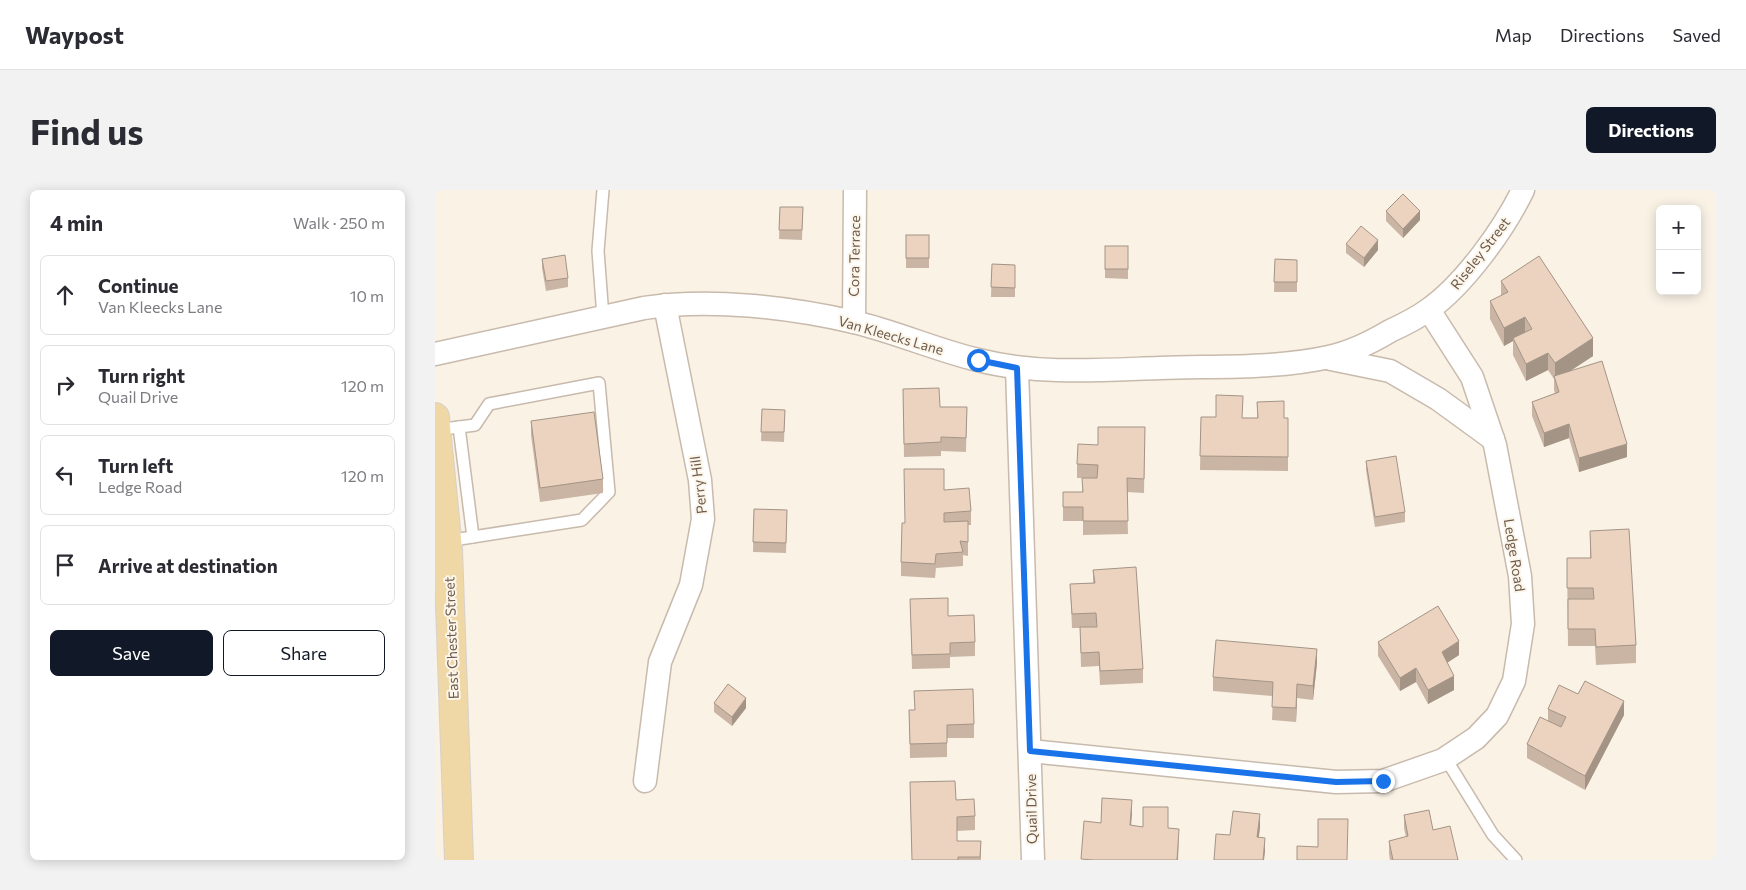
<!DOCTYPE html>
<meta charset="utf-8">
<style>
:root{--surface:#fff;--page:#f2f2f3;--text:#2b2b33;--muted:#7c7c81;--line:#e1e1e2;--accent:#111827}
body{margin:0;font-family:Commissioner,sans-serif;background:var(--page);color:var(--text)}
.controls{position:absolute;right:15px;top:15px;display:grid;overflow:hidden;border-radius:8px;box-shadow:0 2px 12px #0003}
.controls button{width:45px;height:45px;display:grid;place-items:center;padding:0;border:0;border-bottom:1px solid var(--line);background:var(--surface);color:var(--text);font:25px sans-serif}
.stop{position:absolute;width:15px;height:15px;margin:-11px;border:4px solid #1a73e8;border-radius:50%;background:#fff}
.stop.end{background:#1a73e8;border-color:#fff;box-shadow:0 1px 5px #0008}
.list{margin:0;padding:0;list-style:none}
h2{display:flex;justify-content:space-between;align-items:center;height:65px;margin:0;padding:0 20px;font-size:21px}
h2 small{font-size:16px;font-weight:400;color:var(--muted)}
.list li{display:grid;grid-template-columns:32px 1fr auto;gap:15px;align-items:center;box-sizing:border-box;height:80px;margin:0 10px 10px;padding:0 10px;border:1px solid var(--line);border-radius:8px}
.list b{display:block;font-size:19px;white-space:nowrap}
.list p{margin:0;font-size:16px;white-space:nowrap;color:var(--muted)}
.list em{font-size:16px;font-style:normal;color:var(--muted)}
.actions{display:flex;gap:10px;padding:15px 20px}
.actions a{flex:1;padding:11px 0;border:1px solid var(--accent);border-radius:8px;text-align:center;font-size:18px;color:var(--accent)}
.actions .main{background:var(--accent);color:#fff}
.icon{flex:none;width:28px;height:28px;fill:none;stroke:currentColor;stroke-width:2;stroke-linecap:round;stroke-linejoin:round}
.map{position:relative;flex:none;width:1281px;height:670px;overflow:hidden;border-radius:8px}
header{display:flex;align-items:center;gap:30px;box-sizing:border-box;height:70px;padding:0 25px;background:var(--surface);border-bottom:1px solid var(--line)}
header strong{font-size:24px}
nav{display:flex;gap:28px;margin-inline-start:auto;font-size:18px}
.intro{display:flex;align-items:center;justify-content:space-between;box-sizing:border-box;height:120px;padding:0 30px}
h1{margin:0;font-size:35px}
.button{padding:12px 22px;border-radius:8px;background:var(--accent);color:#fff;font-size:18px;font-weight:700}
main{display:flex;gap:30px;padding:0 30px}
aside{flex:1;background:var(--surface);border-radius:8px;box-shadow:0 2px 12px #0003}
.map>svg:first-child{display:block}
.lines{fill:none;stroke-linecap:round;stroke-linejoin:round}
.service-casing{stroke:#c8baac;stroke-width:14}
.minor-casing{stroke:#c8baac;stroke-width:25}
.primary-casing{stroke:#d6d1cd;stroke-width:30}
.service{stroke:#fff;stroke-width:11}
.minor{stroke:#fff;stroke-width:22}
.primary{stroke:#efd8a5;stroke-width:28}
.wall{fill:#cab5a5}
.shaded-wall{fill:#a49486}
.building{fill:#ebd3c0;stroke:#a49486}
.route{stroke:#1a73e8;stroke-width:6}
.labels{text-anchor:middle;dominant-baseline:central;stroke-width:4;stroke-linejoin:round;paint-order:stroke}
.street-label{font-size:14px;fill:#6e5b4d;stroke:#fcf6ea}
</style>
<header>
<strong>Waypost</strong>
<nav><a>Map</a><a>Directions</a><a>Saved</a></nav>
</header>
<div class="intro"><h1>Find us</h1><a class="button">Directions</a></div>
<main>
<aside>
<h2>4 min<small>Walk · 250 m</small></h2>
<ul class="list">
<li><svg class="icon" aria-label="ahead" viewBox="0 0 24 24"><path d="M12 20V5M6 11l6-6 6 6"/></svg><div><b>Continue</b><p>Van Kleecks Lane</p></div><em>10 m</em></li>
<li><svg class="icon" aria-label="right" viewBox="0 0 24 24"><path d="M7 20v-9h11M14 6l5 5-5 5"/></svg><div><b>Turn right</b><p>Quail Drive</p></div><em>120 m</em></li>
<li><svg class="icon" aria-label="left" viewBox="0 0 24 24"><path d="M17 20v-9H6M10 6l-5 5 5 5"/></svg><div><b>Turn left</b><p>Ledge Road</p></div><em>120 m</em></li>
<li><svg class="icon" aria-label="arrive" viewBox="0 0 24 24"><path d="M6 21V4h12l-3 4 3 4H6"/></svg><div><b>Arrive at destination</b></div></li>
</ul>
<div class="actions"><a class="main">Save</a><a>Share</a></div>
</aside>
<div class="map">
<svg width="1281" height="670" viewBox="0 0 1281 670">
<rect width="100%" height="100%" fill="#f9f2e5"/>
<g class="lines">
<g class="service-casing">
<g id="service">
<path d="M 168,127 L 163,61 L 168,0"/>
<path d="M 24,237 L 38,347"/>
<path d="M 1,240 L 40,235 L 54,214 L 164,193 L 174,302 L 147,330 L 12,351"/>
<path d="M 1011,569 L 1058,645 L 1081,670"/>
</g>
</g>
<g class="minor-casing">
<g id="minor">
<path d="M 419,132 L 420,0"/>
<path d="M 0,164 L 209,118 C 275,108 354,117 419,132 C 461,142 501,160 543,170 C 603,185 665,180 725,178 C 780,176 840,179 894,167 C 917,162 935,153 955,141 C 968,135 982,128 993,120 C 1029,95 1069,39 1088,0"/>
<path d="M 896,169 L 955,181 L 1003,209 L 1058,249"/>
<path d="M 582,178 L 598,670"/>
<path d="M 595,561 L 901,592 L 948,591 L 1008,570 L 1041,548 L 1062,526 L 1079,491 L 1088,434 L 1085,386 L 1060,255 L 1037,187 L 994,120"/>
<path d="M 210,591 L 225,472 L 256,395 L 268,329 L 265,290 L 230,115"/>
</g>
</g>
<g class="primary-casing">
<path id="primary" d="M 0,227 L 13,359 L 24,670"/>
</g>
<use href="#service" class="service"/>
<use href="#minor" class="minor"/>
<use href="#primary" class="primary"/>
</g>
<g class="wall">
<path d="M 345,17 L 368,17 L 367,50 L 344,49 Z"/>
<path d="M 951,21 L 985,30 L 968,48 L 951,31 Z"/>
<rect x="471" y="45" width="23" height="33"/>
<path d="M 911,54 L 943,60 L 929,77 L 911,63 Z"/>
<path d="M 670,56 L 693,56 L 693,89 L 670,88 Z"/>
<path d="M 107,69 L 133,88 L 133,97 L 111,101 L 107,78 Z"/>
<path d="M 840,69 L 862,70 L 862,102 L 839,102 Z"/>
<path d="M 557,74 L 580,75 L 580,107 L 556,107 Z"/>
<path d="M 1066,91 L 1158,166 L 1135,181 L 1192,267 L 1144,282 L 1134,248 L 1109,257 L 1097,226 L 1097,212 L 1120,204 L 1119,200 L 1119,189 L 1113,180 L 1091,191 L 1078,165 L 1078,151 L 1069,156 L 1055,129 L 1055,111 L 1066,106 Z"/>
<path d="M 468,199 L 505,217 L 532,217 L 531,262 L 506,261 L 506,266 L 469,267 Z"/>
<path d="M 822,212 L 849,228 L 853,228 L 853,281 L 765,280 L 766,227 L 822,228 Z"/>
<path d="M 327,219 L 350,220 L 349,252 L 326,251 Z"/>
<path d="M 96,231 L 168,289 L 168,303 L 105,312 L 96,245 Z"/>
<path d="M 710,237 L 709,303 L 692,302 L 693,344 L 648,345 L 648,331 L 628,331 L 628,302 L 647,302 L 649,288 L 642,288 L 642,274 L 663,255 Z"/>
<path d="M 931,271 L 970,322 L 970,332 L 940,337 L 931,280 Z"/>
<path d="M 509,300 L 536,321 L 536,335 L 533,335 L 533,366 L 528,365 L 528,376 L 501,378 L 500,388 L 466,386 L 466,372 Z"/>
<path d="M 319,319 L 352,320 L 351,363 L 318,362 Z"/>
<path d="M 1155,341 L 1201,455 L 1201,473 L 1161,475 L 1160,456 L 1133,456 L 1132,368 L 1155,368 Z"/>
<path d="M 658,380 L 708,479 L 708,493 L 665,495 L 664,476 L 646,477 L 645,438 L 637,438 L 635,394 L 658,393 Z"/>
<path d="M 475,409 L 513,426 L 540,452 L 540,466 L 515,467 L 515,478 L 477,479 Z"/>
<path d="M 943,452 L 1024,465 L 1012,473 L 1019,500 L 993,514 L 981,492 L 965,501 L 943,466 Z"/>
<path d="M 882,473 L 878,510 L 862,508 L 861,532 L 837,530 L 838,506 L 778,501 L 778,487 Z"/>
<path d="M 479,501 L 539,534 L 539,548 L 512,548 L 512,567 L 475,568 L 474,520 L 480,520 Z"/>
<path d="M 279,513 L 311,518 L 297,536 L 279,522 Z"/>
<path d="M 1113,519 L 1189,525 L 1150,600 L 1092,568 L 1092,554 L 1113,531 Z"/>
<path d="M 475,592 L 521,610 L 540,626 L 540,640 L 522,641 L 522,651 L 546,651 L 546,670 L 477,670 Z"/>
<path d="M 969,625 L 998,640 L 1023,670 L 955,670 L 954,664 L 954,651 L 971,647 L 969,638 Z"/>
</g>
<g class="shaded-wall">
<path d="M 985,21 L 985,30 L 968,48 L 968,39 Z"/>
<path d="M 943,50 L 943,60 L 929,77 L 929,68 Z"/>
<path d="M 1090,127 L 1090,145 L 1078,148 L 1078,151 L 1069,156 L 1069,138 Z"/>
<path d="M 1158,148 L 1158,166 L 1120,191 L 1120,173 Z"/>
<path d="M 1113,163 L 1113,180 L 1091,191 L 1091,174 Z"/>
<path d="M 1134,234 L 1134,248 L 1109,257 L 1109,243 Z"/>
<path d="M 1192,254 L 1192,267 L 1144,282 L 1144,268 Z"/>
<path d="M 1024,451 L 1024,465 L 1007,476 L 1007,462 Z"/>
<path d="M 882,459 L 882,473 L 878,510 L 878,496 Z"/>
<path d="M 981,478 L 981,492 L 965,501 L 965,488 Z"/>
<path d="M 1019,486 L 1019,500 L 993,514 L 993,500 Z"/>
<path d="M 862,494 L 862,508 L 861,532 L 861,518 Z"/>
<path d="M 311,508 L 311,518 L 297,536 L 297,527 Z"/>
<path d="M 1189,511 L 1189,525 L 1150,600 L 1150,586 Z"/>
<path d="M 697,610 L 697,624 L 695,649 L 695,635 Z"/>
<path d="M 825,624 L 825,638 L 822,661 L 822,647 Z"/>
<path d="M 744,639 L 743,670 L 742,670 Z"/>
<path d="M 830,648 L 830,662 L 829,670 L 828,670 Z"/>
</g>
<g class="building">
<path d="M 968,4 L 985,21 L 968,39 L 951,21 Z"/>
<path d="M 345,17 L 368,17 L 367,40 L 344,40 Z"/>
<path d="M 926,36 L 943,50 L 929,68 L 911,54 Z"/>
<rect x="471" y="45" width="23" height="23"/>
<rect x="670" y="56" width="23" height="23"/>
<path d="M 130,65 L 133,88 L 111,91 L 107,69 Z"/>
<path d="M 1104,66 L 1158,148 L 1120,173 L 1113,163 L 1091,174 L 1078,148 L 1097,139 L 1090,127 L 1069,138 L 1055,111 L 1073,102 L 1066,91 Z"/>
<path d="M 840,69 L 862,70 L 862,92 L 839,92 Z"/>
<path d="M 557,74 L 580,75 L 580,98 L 556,97 Z"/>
<path d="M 1167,171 L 1192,254 L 1144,268 L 1134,234 L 1109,243 L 1097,212 L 1124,202 L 1119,186 Z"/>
<path d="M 504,198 L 505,217 L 532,217 L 531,248 L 506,247 L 506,252 L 469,254 L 468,199 Z"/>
<path d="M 781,205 L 808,206 L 807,228 L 823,228 L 822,212 L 849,211 L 849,228 L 853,228 L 853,267 L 765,266 L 766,227 L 781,227 Z"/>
<path d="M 327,219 L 350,220 L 349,242 L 326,242 Z"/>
<path d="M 159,222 L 168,289 L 105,298 L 96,231 Z"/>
<path d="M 663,237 L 710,237 L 709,289 L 692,288 L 693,331 L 648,331 L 648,317 L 628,317 L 628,302 L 648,302 L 647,288 L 662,288 L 663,275 L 642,274 L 643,254 L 663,255 Z"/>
<path d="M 961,266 L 970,322 L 940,327 L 931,271 Z"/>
<path d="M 469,279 L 509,279 L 509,300 L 534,298 L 536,321 L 509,323 L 509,332 L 533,331 L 533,352 L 525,351 L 528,362 L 501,364 L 500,374 L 466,372 L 467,333 L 470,333 Z"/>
<path d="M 319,319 L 352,320 L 351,353 L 318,352 Z"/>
<path d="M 1194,339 L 1201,455 L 1161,457 L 1160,439 L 1133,439 L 1133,409 L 1159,409 L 1158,398 L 1132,398 L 1132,368 L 1156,368 L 1155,341 Z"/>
<path d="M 701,377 L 708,479 L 665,481 L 664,462 L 646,463 L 645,437 L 662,437 L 661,423 L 637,424 L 635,394 L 660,393 L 658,380 Z"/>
<path d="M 513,408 L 513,426 L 539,425 L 540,452 L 515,453 L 515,464 L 477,465 L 475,409 Z"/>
<path d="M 1003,416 L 1024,451 L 1007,462 L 1019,486 L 993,500 L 981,478 L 965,488 L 943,452 Z"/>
<path d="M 781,450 L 882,459 L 878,496 L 862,494 L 861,518 L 837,517 L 838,492 L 778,487 Z"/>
<path d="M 1150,491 L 1189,511 L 1150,586 L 1092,554 L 1105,527 L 1126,537 L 1131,527 L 1113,519 L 1124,495 L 1143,504 Z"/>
<path d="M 293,494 L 311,508 L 297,527 L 279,513 Z"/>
<path d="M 538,499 L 539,534 L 512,535 L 512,553 L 475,554 L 474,520 L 480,520 L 479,501 Z"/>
<path d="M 520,591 L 521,610 L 539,609 L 540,626 L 522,627 L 522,651 L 546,651 L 545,667 L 523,667 L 523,670 L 477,670 L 475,592 Z"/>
<path d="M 667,608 L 697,610 L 695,635 L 708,637 L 708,617 L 733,617 L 733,638 L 744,639 L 742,670 L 659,670 L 646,669 L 649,631 L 666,633 Z"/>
<path d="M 994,620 L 998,640 L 1015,636 L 1023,670 L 958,670 L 954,651 L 973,646 L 969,625 Z"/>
<path d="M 798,621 L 825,624 L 822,647 L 830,648 L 828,670 L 779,670 L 781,644 L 795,645 Z"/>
<path d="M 883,629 L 913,629 L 912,670 L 862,670 L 862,656 L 883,657 Z"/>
</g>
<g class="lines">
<path class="route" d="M 543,170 L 582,178 L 595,561 L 901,592 L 948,591"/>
</g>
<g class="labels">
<g class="street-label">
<text transform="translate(1045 63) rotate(-52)">Riseley Street</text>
<text transform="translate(419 66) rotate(-89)">Cora Terrace</text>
<text transform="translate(456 145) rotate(16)">Van Kleecks Lane</text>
<text transform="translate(263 295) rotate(-97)">Perry Hill</text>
<text transform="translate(1080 365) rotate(81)">Ledge Road</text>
<text transform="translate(16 448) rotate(-92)">East Chester Street</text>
<text transform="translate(596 619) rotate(-91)">Quail Drive</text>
</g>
</g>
</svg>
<div class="controls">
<button>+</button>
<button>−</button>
</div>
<div class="stop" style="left:543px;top:170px"></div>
<div class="stop end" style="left:948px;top:591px"></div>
</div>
</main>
